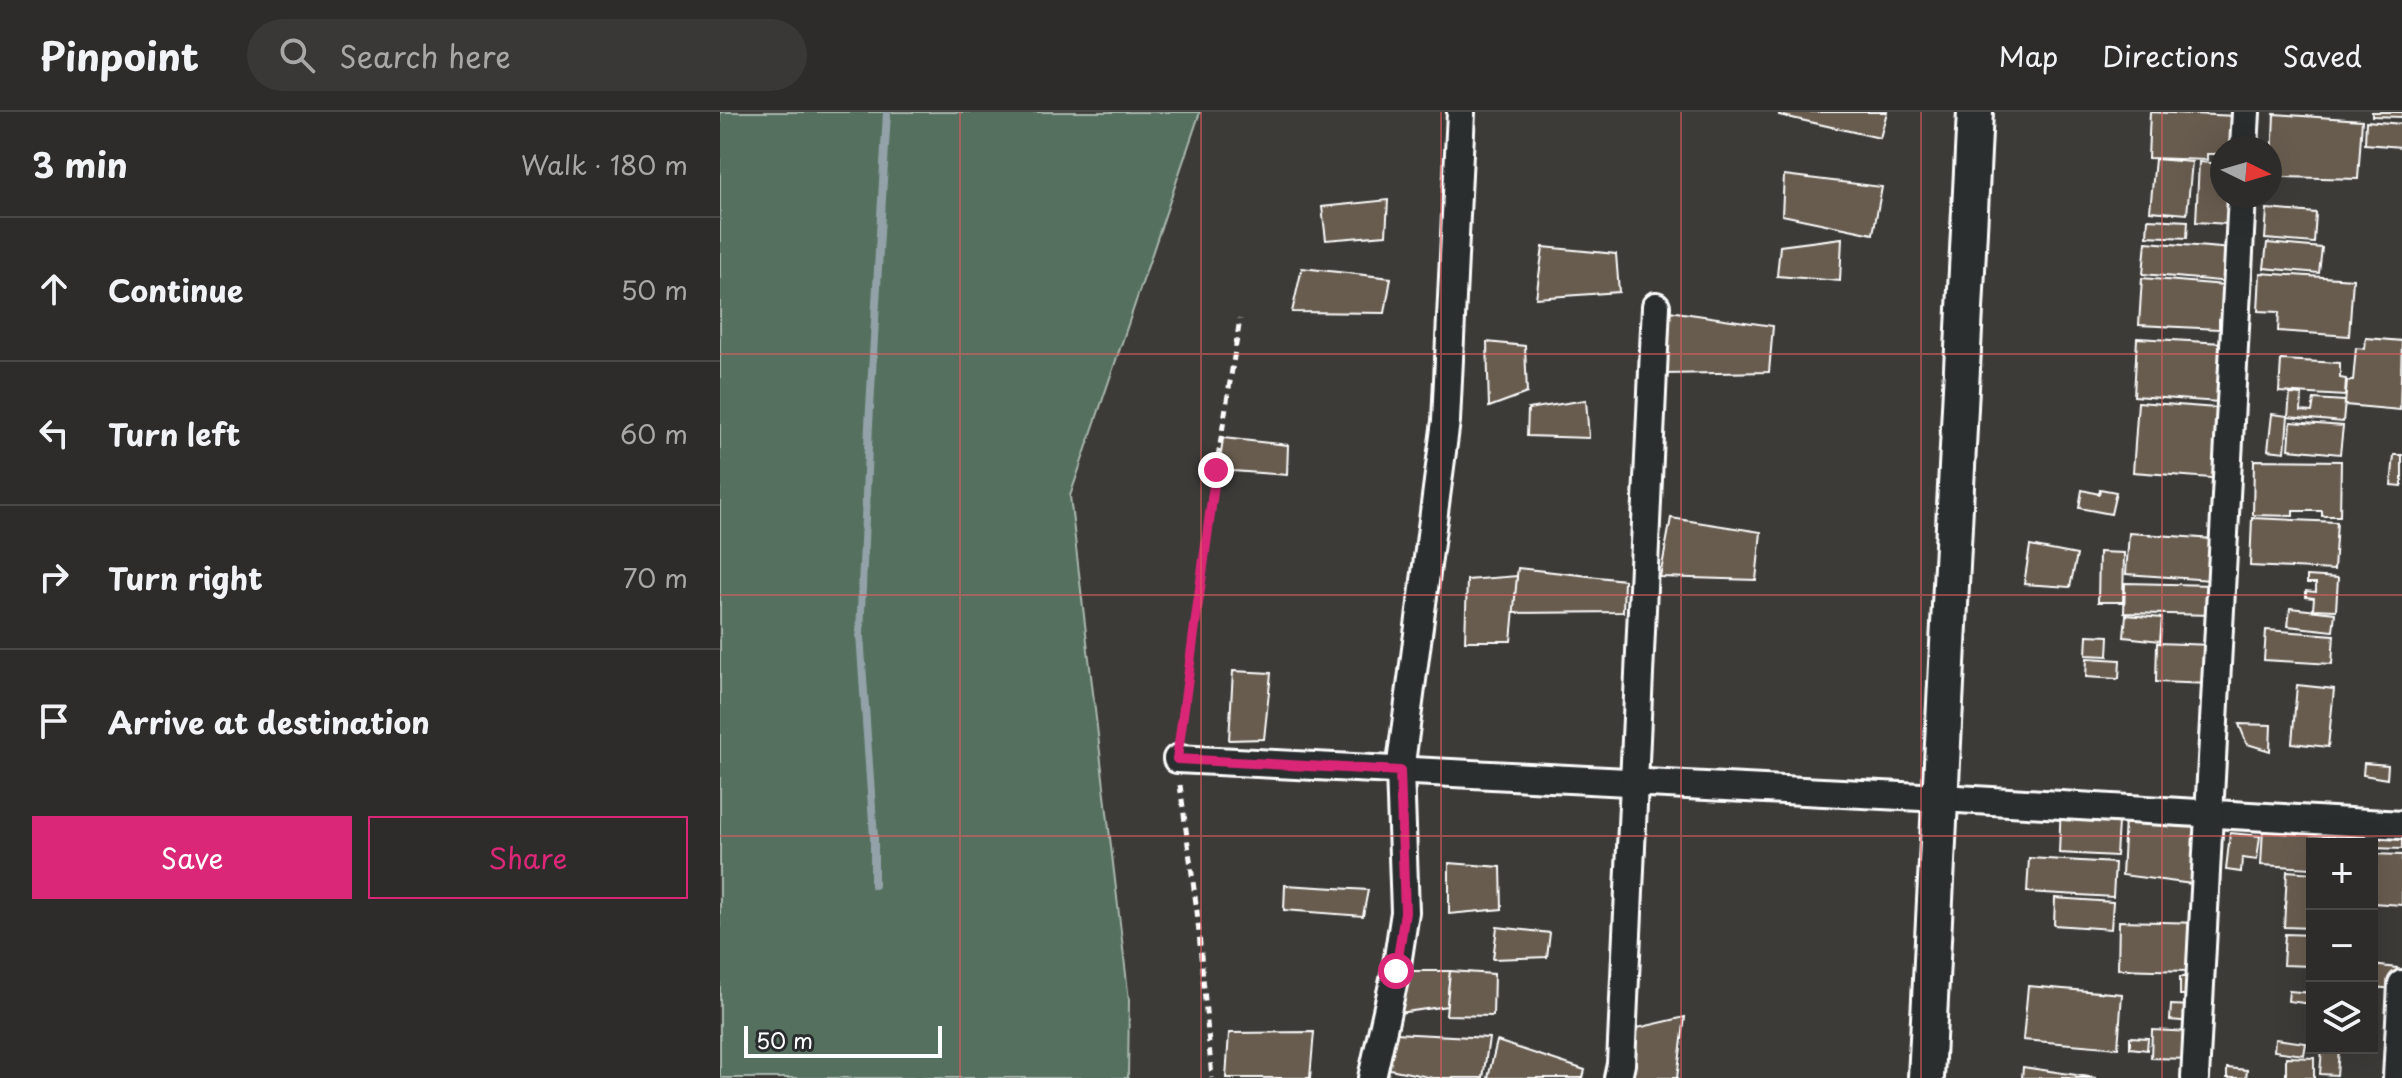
<!DOCTYPE html>
<meta charset="utf-8">
<style>
:root{--surface:#2e2c2a;--page:#3a3836;--text:#f1f3f6;--muted:#a7a7a8;--line:#494847;--accent:#db2777}
body{margin:0;font-family:"Playpen Sans",sans-serif;background:var(--page);color:var(--text)}
.controls{position:absolute;right:24px;bottom:24px;display:grid;overflow:hidden;border-radius:0px;box-shadow:0 8px 32px #0002}
.controls button{width:72px;height:72px;display:grid;place-items:center;padding:0;border:0;border-bottom:2px solid var(--line);background:var(--surface);color:var(--text);font:40px sans-serif}
.compass{position:absolute;left:1490px;top:24px;width:72px;height:72px;border-radius:50%;background:var(--surface);box-shadow:0 8px 32px #0002;rotate:95deg}
.scale{position:absolute;left:24px;bottom:20px;width:198px;box-sizing:border-box;padding-left:8px;border:4px solid #fff;border-top:0;font-size:22px;line-height:28px;white-space:nowrap;color:#fff;-webkit-text-stroke:6px #2a2d2e;paint-order:stroke}
.stop{position:absolute;width:24px;height:24px;margin:-18px;border:6px solid #db2777;border-radius:50%;background:#fff}
.stop.end{background:#db2777;border-color:#fff;box-shadow:0 2px 8px #0008}
.list{margin:0;padding:0;list-style:none}
h2{display:flex;justify-content:space-between;align-items:center;height:104px;margin:0;padding:0 32px;font-size:34px}
h2 small{font-size:26px;font-weight:400;color:var(--muted)}
.list li{display:grid;grid-template-columns:52px 1fr auto;gap:24px;align-items:center;box-sizing:border-box;height:144px;padding:0 32px;border-top:2px solid var(--line)}
.list b{display:block;font-size:30px;white-space:nowrap}
.list em{font-size:26px;font-style:normal;color:var(--muted)}
.actions{display:flex;gap:16px;padding:24px 32px}
.actions a{flex:1;padding:18px 0;border:2px solid var(--accent);border-radius:0px;text-align:center;font-size:28px;color:var(--accent)}
.actions .main{background:var(--accent);color:#fff}
.icon{flex:none;width:44px;height:44px;fill:none;stroke:currentColor;stroke-width:2;stroke-linecap:round;stroke-linejoin:round}
.map{position:relative;flex:none;width:1682px;height:966px;overflow:hidden}
header{display:flex;align-items:center;gap:48px;box-sizing:border-box;height:112px;padding:0 40px;background:var(--surface);border-bottom:2px solid var(--line)}
header strong{font-size:38px}
nav{display:flex;gap:44px;margin-inline-start:auto;font-size:28px}
.search{width:560px;height:72px;background:var(--page);display:flex;align-items:center;gap:20px;box-sizing:border-box;padding:0 28px;border-radius:44px;color:var(--muted);font-size:30px}
main{display:flex}
aside{flex:1;background:var(--surface)}
.map>svg:first-child{display:block}
.green{fill:#54705f;stroke:#aab8af;stroke-width:2}
.lines{fill:none;stroke-linecap:round;stroke-linejoin:round}
.stream{stroke:#92a2a8;stroke-width:8}
.building{fill:#685c4f;stroke:#fff;stroke-width:2}
.minor-casing{stroke:#fff;stroke-width:32}
.tertiary-casing{stroke:#fff;stroke-width:40}
.path{stroke:#fff;stroke-width:5;stroke-dasharray:8 6;stroke-linecap:butt}
.minor{stroke:#2a2d2e;stroke-width:26}
.tertiary{stroke:#2a2d2e;stroke-width:34}
.route{stroke:#db2777;stroke-width:10}
.grid{fill:none;stroke:#e05e5e;stroke-width:2;stroke-opacity:0.55}
</style>
<header>
<strong>Pinpoint</strong>
<div class="search"><svg class="icon" aria-label="search" viewBox="0 0 24 24"><circle cx="10" cy="10" r="6"/><path d="M15 15l6 6"/></svg>Search here</div>
<nav><a>Map</a><a>Directions</a><a>Saved</a></nav>
</header>
<main>
<aside>
<h2>3 min<small>Walk · 180 m</small></h2>
<ul class="list">
<li><svg class="icon" aria-label="ahead" viewBox="0 0 24 24"><path d="M12 20V5M6 11l6-6 6 6"/></svg><div><b>Continue</b></div><em>50 m</em></li>
<li><svg class="icon" aria-label="left" viewBox="0 0 24 24"><path d="M17 20v-9H6M10 6l-5 5 5 5"/></svg><div><b>Turn left</b></div><em>60 m</em></li>
<li><svg class="icon" aria-label="right" viewBox="0 0 24 24"><path d="M7 20v-9h11M14 6l5 5-5 5"/></svg><div><b>Turn right</b></div><em>70 m</em></li>
<li><svg class="icon" aria-label="arrive" viewBox="0 0 24 24"><path d="M6 21V4h12l-3 4 3 4H6"/></svg><div><b>Arrive at destination</b></div></li>
</ul>
<div class="actions"><a class="main">Save</a><a>Share</a></div>
</aside>
<div class="map">
<svg width="1682" height="966" viewBox="0 0 1682 966">
<rect width="100%" height="100%" fill="#3d3b38"/>
<filter id="ink" filterUnits="userSpaceOnUse"><feTurbulence type="fractalNoise" baseFrequency=".0125" numOctaves="2"/><feDisplacementMap in="SourceGraphic" scale="16" xChannelSelector="R" yChannelSelector="G"/><feConvolveMatrix kernelMatrix="1 2 1 2 8 2 1 2 1" color-interpolation-filters="sRGB"/></filter>
<g filter="url(#ink)">
<path class="green" d="M 0,0 L 480,0 L 350,384 L 409,888 L 408,966 L 0,966 Z"/>
<g class="lines">
<path class="stream" d="M 154,773 L 154,725 L 140,522 L 149,313 L 167,0"/>
</g>
<g class="building">
<path d="M 1060,0 L 1167,0 L 1160,26 L 1059,3 Z"/>
<path d="M 1430,0 L 1516,4 L 1515,36 L 1502,36 L 1502,42 L 1487,42 L 1487,48 L 1428,46 Z"/>
<path d="M 1652,0 L 1682,0 L 1682,5 L 1652,4 Z"/>
<path d="M 1554,2 L 1642,8 L 1638,67 L 1564,65 L 1552,51 Z"/>
<path d="M 1646,9 L 1682,12 L 1681,35 L 1645,32 Z"/>
<path d="M 1435,47 L 1472,50 L 1467,102 L 1430,99 Z"/>
<path d="M 1479,50 L 1502,52 L 1502,84 L 1525,84 L 1524,113 L 1476,110 Z"/>
<path d="M 1064,63 L 1162,75 L 1153,122 L 1062,103 Z"/>
<path d="M 668,88 L 666,123 L 606,128 L 602,95 Z"/>
<path d="M 1547,97 L 1596,101 L 1594,131 L 1545,127 Z"/>
<path d="M 1428,107 L 1468,109 L 1467,126 L 1427,124 Z"/>
<path d="M 1122,126 L 1120,169 L 1057,164 L 1060,134 Z"/>
<path d="M 1426,130 L 1513,137 L 1510,170 L 1423,162 Z"/>
<path d="M 1547,131 L 1602,136 L 1599,161 L 1544,156 Z"/>
<path d="M 823,135 L 896,142 L 899,180 L 816,186 Z"/>
<path d="M 582,156 L 671,166 L 665,201 L 572,200 Z"/>
<path d="M 1540,161 L 1633,167 L 1629,224 L 1558,219 L 1559,200 L 1538,199 Z"/>
<path d="M 1422,166 L 1516,174 L 1513,209 L 1499,207 L 1499,217 L 1419,213 Z"/>
<path d="M 949,199 L 1053,214 L 1049,260 L 945,262 Z"/>
<path d="M 1417,226 L 1503,231 L 1499,290 L 1414,284 Z"/>
<path d="M 1646,226 L 1682,229 L 1680,298 L 1625,293 L 1627,269 L 1633,269 L 1636,236 L 1645,237 Z"/>
<path d="M 767,230 L 805,234 L 807,281 L 769,295 Z"/>
<path d="M 1561,248 L 1620,251 L 1620,266 L 1626,267 L 1625,284 L 1559,280 Z"/>
<path d="M 1570,282 L 1582,283 L 1581,299 L 1592,300 L 1594,287 L 1625,289 L 1623,310 L 1568,305 Z"/>
<path d="M 866,288 L 869,326 L 807,324 L 808,297 Z"/>
<path d="M 1418,290 L 1509,297 L 1504,367 L 1413,360 Z"/>
<path d="M 1552,302 L 1568,304 L 1565,340 L 1548,338 Z"/>
<path d="M 1571,310 L 1623,314 L 1620,342 L 1569,337 Z"/>
<path d="M 503,326 L 568,333 L 567,363 L 499,358 Z"/>
<path d="M 1674,343 L 1682,343 L 1682,374 L 1671,373 Z"/>
<path d="M 1534,348 L 1621,349 L 1620,404 L 1602,404 L 1602,399 L 1573,399 L 1573,404 L 1533,403 Z"/>
<path d="M 1380,377 L 1396,380 L 1391,402 L 1359,396 L 1362,378 L 1379,382 Z"/>
<path d="M 951,406 L 1041,420 L 1036,468 L 940,465 Z"/>
<path d="M 1532,406 L 1617,410 L 1614,458 L 1530,454 Z"/>
<path d="M 1409,421 L 1494,427 L 1491,468 L 1406,462 Z"/>
<path d="M 1310,434 L 1357,443 L 1350,475 L 1304,472 Z"/>
<path d="M 1379,440 L 1404,441 L 1403,490 L 1378,490 Z"/>
<path d="M 798,456 L 904,468 L 903,500 L 792,501 Z"/>
<path d="M 797,464 L 791,529 L 745,529 L 747,468 Z"/>
<path d="M 1587,464 L 1618,466 L 1616,498 L 1593,497 L 1594,486 L 1586,485 L 1586,479 L 1596,480 L 1596,471 L 1587,471 Z"/>
<path d="M 1405,471 L 1494,473 L 1493,503 L 1404,501 Z"/>
<path d="M 1570,496 L 1615,501 L 1613,519 L 1568,514 Z"/>
<path d="M 1406,503 L 1442,506 L 1440,529 L 1404,525 Z"/>
<path d="M 1546,518 L 1614,523 L 1612,552 L 1544,548 Z"/>
<path d="M 1367,523 L 1389,524 L 1388,544 L 1366,543 Z"/>
<path d="M 1437,531 L 1493,533 L 1492,572 L 1436,570 Z"/>
<path d="M 1367,546 L 1400,548 L 1399,567 L 1366,565 Z"/>
<path d="M 513,559 L 551,561 L 544,627 L 509,628 Z"/>
<path d="M 1577,573 L 1614,577 L 1608,635 L 1572,631 Z"/>
<path d="M 1519,612 L 1551,613 L 1550,639 L 1527,632 Z"/>
<path d="M 1644,651 L 1668,653 L 1667,667 L 1643,663 Z"/>
<path d="M 1341,690 L 1399,693 L 1396,744 L 1339,741 Z"/>
<path d="M 1405,706 L 1480,707 L 1488,774 L 1402,763 Z"/>
<path d="M 1682,710 L 1682,737 L 1652,736 L 1652,732 L 1631,732 L 1632,720 Z"/>
<path d="M 1543,716 L 1609,720 L 1609,732 L 1592,732 L 1592,756 L 1541,753 Z"/>
<path d="M 1510,721 L 1540,724 L 1537,748 L 1522,746 L 1521,760 L 1506,758 Z"/>
<path d="M 1652,742 L 1682,743 L 1682,793 L 1652,791 Z"/>
<path d="M 1309,746 L 1395,751 L 1393,785 L 1307,780 Z"/>
<path d="M 729,751 L 781,755 L 782,797 L 729,802 Z"/>
<path d="M 1567,759 L 1592,761 L 1592,816 L 1564,815 Z"/>
<path d="M 565,773 L 648,778 L 643,804 L 564,798 Z"/>
<path d="M 1335,786 L 1393,790 L 1391,817 L 1334,813 Z"/>
<path d="M 1399,809 L 1483,811 L 1482,825 L 1469,824 L 1468,859 L 1398,857 Z"/>
<path d="M 777,815 L 830,821 L 827,845 L 773,847 Z"/>
<path d="M 1565,822 L 1592,823 L 1592,854 L 1563,853 Z"/>
<path d="M 1652,853 L 1677,856 L 1675,877 L 1652,875 Z"/>
<path d="M 679,859 L 730,859 L 727,894 L 678,901 Z"/>
<path d="M 730,859 L 774,862 L 773,904 L 726,903 Z"/>
<path d="M 1460,865 L 1476,865 L 1475,883 L 1460,883 Z"/>
<path d="M 1308,874 L 1402,882 L 1398,936 L 1303,928 Z"/>
<path d="M 1569,879 L 1592,881 L 1592,892 L 1568,889 Z"/>
<path d="M 1451,893 L 1474,894 L 1473,910 L 1450,908 Z"/>
<path d="M 965,905 L 957,966 L 908,966 L 913,917 Z"/>
<path d="M 1432,918 L 1473,920 L 1472,947 L 1431,946 Z"/>
<path d="M 594,920 L 590,966 L 506,966 L 509,921 Z"/>
<path d="M 675,921 L 769,926 L 763,966 L 713,966 L 665,956 Z"/>
<path d="M 1410,925 L 1428,926 L 1427,938 L 1410,936 Z"/>
<path d="M 1555,927 L 1586,931 L 1584,943 L 1554,939 Z"/>
<path d="M 777,929 L 865,958 L 863,966 L 768,966 Z"/>
<path d="M 1602,936 L 1619,937 L 1617,963 L 1600,962 Z"/>
<path d="M 1566,945 L 1594,946 L 1594,966 L 1566,966 Z"/>
<path d="M 1303,955 L 1376,966 L 1302,966 Z"/>
<path d="M 1507,956 L 1527,958 L 1526,966 L 1507,966 Z"/>
</g>
<g class="lines">
<g class="minor-casing">
<g id="minor">
<path d="M 1524,36 L 1526,0"/>
<path d="M 457,647 L 1221,686 L 1682,713"/>
<path d="M 652,966 L 676,859 L 685,800 L 680,659 L 726,309 L 741,0"/>
<path d="M 898,966 L 901,952 L 936,194"/>
<path d="M 1475,966 L 1522,84"/>
<path d="M 1677,966 L 1682,872"/>
</g>
</g>
<g class="tertiary-casing">
<path id="tertiary" d="M 1206,966 L 1255,0"/>
</g>
<g class="path">
<path d="M 460,623 L 496,358 L 520,207"/>
<path d="M 460,673 L 477,799 L 492,966"/>
</g>
<use href="#minor" class="minor"/>
<use href="#tertiary" class="tertiary"/>
</g>
</g>
<g class="lines" filter="url(#ink)">
<path class="route" d="M 496,358 L 457,647 L 680,659 L 685,800 L 676,859"/>
</g>
<path class="grid" d="M 240,0 L 240,966M 481,0 L 481,966M 721,0 L 721,966M 961,0 L 961,966M 1201,0 L 1201,966M 1442,0 L 1442,966M 0,242 L 1682,242M 0,483 L 1682,483M 0,724 L 1682,724"/>
</svg>
<div class="controls">
<button>+</button>
<button>−</button>
<button><svg class="icon" aria-label="layers" viewBox="0 0 24 24"><path d="M12 4l9 5-9 5-9-5zM3 14l9 5 9-5"/></svg></button>
</div>
<svg class="compass" viewBox="-18 -18 36 36"><path d="M0-13l5 13h-10z" fill="#e53935"/><path d="M0 13l5-13h-10z" fill="#a7a7a8"/></svg>
<div class="scale">50 m</div>
<div class="stop" style="left:676px;top:859px"></div>
<div class="stop end" style="left:496px;top:358px"></div>
</div>
</main>
